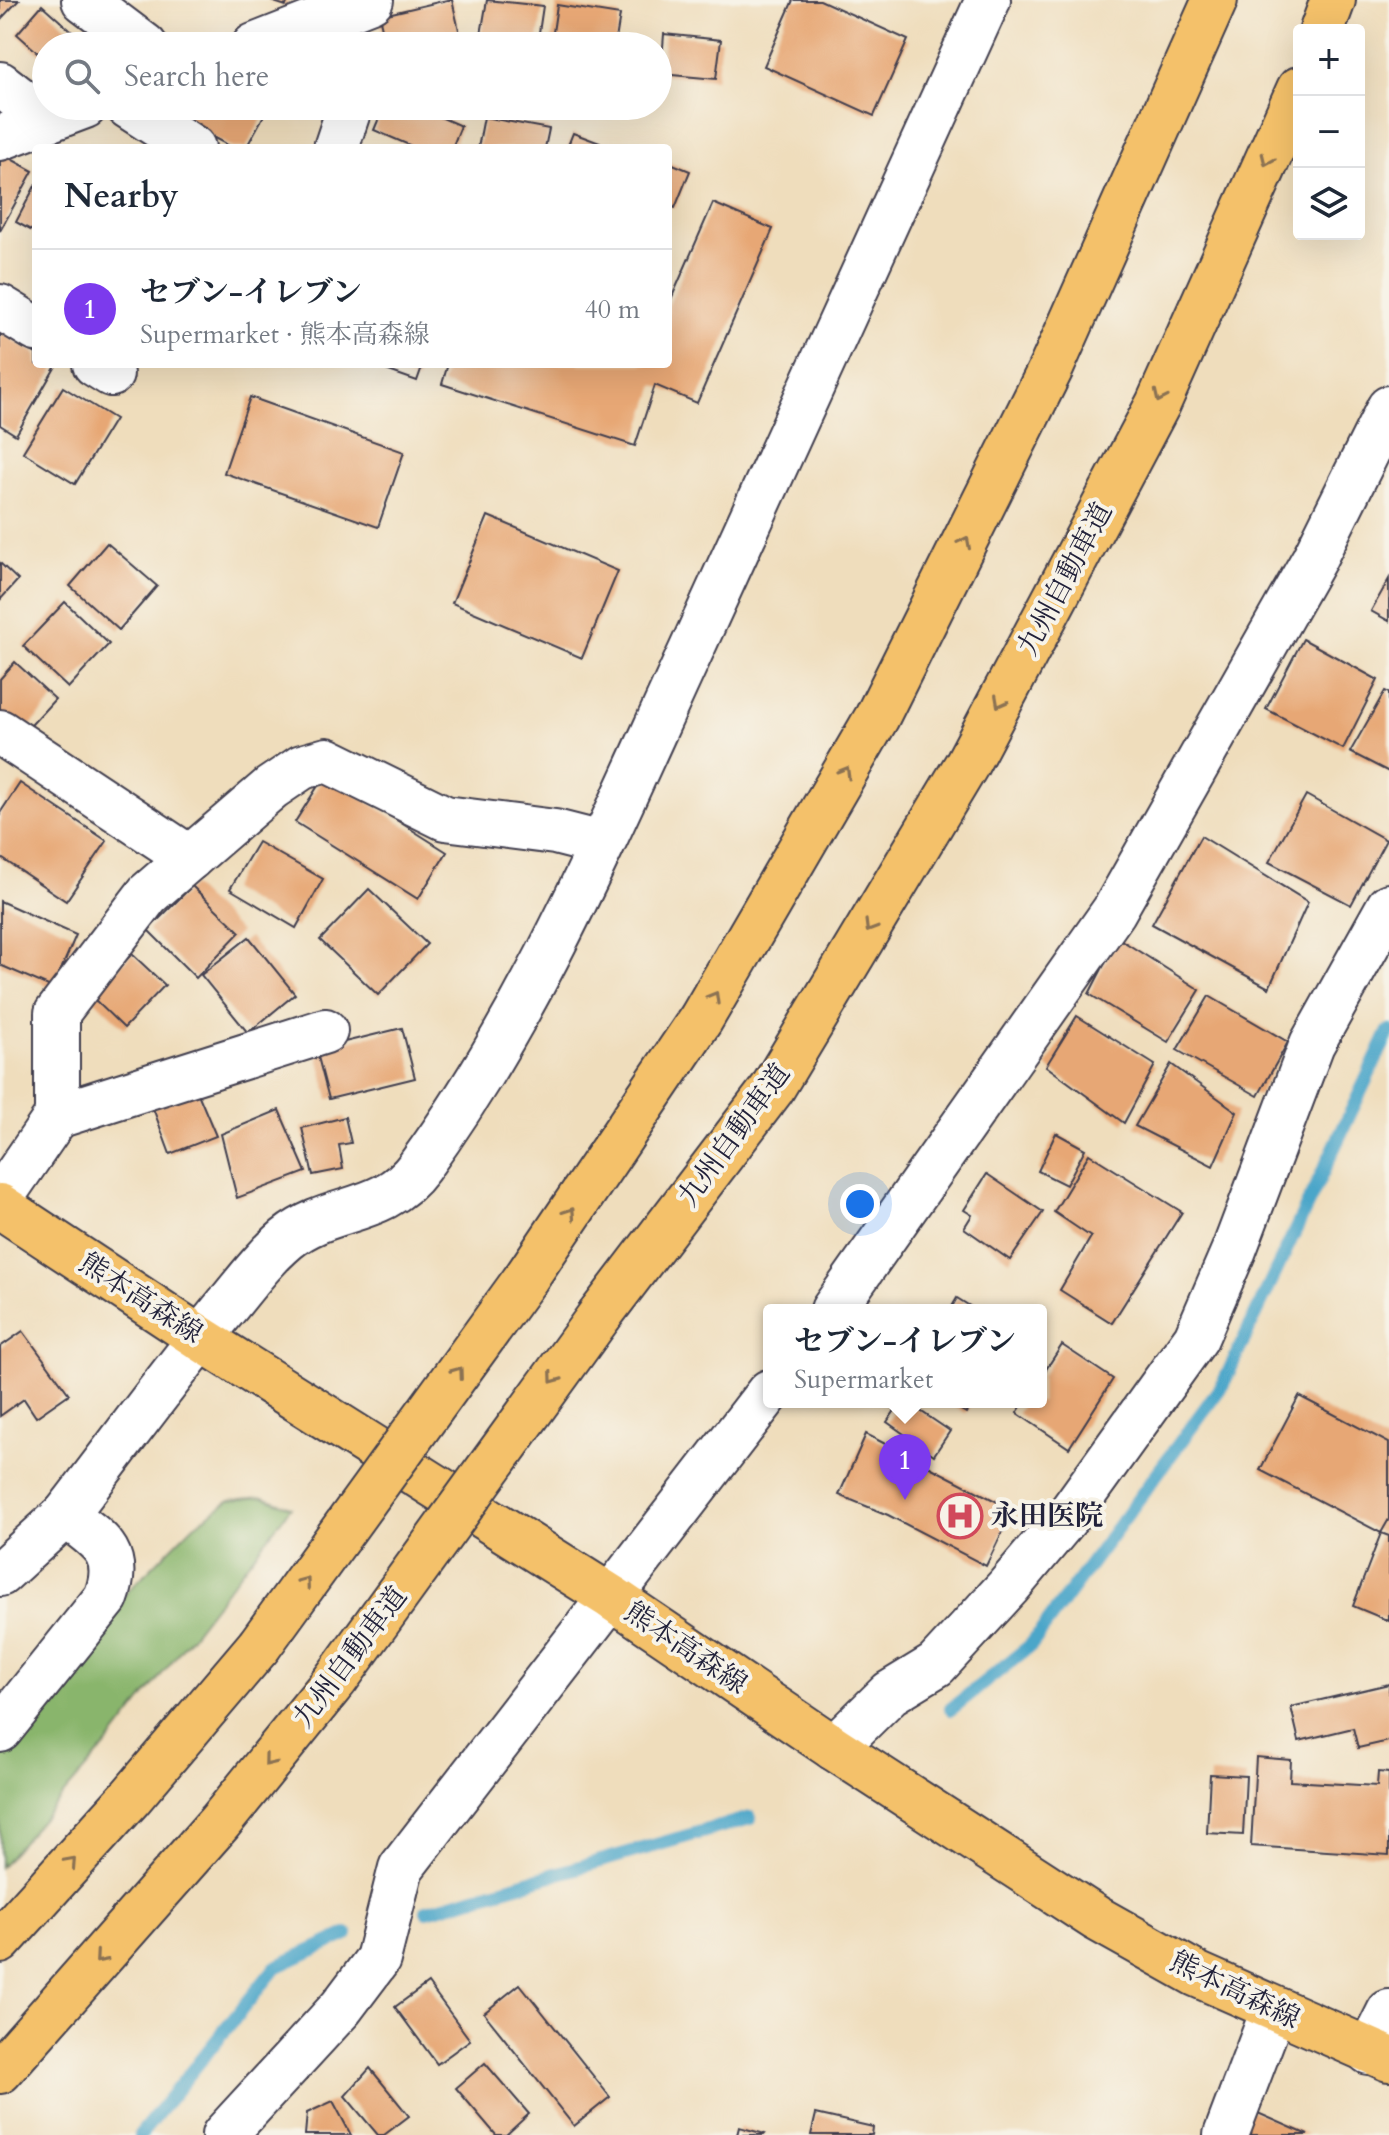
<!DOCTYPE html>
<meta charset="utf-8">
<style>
:root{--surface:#fff;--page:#f6f6f7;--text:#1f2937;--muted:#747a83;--line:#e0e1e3;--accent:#7c3aed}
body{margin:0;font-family:Cardo,"Noto Serif JP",serif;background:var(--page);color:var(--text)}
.controls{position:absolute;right:24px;top:24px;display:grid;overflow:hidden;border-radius:8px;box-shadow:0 8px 32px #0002}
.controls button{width:72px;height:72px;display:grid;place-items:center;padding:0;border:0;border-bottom:2px solid var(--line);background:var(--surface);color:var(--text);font:40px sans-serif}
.you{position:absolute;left:860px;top:1204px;width:28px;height:28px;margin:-20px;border:6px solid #fff;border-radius:50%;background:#1a73e8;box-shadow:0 0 0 12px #1a73e833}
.badge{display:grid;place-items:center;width:52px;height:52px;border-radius:50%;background:var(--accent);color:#fff;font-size:26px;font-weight:700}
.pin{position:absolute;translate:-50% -66px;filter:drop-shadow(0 2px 4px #0008)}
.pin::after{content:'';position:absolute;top:42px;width:28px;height:24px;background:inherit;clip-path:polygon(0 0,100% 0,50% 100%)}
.popup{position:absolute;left:763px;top:1304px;width:284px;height:104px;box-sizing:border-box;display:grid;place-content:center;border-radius:8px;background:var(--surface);filter:drop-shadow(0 2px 6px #0005);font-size:26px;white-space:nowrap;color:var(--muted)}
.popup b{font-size:30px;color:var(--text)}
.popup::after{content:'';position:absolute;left:50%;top:100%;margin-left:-16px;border:16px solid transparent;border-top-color:var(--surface)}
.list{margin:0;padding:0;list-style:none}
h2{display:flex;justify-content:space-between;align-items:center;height:104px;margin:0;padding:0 32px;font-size:34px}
h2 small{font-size:26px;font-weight:400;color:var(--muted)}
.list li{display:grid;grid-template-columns:52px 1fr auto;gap:24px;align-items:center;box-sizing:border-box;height:120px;padding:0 32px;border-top:2px solid var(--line)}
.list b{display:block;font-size:30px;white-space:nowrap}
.list p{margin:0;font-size:26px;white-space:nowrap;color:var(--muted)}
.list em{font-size:26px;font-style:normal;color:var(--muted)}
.icon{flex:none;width:44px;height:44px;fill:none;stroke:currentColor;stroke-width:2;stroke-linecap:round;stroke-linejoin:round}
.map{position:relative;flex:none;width:1389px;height:2135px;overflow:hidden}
.search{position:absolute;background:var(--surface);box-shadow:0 8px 32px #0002;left:32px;top:32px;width:640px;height:88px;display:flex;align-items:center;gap:20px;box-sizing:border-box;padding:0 28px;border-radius:44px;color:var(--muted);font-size:30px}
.panel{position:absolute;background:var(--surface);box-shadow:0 8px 32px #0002;left:32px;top:144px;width:640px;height:224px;border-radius:8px}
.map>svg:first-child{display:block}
.forest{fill:#89b56c;stroke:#566c54;stroke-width:2}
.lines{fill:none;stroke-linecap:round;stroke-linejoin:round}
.stream{stroke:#4ba6c9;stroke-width:14}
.building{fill:#e7a774}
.minor-casing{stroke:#413e4e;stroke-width:48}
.major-casing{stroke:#413e4e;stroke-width:48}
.highway-casing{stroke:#413e4e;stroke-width:48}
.minor{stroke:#fff;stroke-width:44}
.major{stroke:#f4c16a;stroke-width:44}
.highway{stroke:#f4c16a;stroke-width:44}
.highway-bridge-casing{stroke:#413e4e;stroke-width:48;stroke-linecap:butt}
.highway-bridge{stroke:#f4c16a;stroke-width:44}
.oneway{stroke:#8b7252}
.labels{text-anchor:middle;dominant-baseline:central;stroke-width:8;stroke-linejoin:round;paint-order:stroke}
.street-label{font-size:28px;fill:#22223b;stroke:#f7f3e8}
.poi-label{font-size:28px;font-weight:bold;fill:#22223b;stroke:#f7f3e8;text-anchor:start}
</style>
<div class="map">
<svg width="1389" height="2135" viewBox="0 0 1389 2135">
<rect width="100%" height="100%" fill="#f7f3e8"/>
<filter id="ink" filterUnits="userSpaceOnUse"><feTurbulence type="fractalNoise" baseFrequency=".0125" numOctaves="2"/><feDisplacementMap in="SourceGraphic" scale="16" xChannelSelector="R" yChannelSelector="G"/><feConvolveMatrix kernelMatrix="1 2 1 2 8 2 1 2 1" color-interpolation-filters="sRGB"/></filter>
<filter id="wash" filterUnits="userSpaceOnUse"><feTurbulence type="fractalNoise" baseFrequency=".006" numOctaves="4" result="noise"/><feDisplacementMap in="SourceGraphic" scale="32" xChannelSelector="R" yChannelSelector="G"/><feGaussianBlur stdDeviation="1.8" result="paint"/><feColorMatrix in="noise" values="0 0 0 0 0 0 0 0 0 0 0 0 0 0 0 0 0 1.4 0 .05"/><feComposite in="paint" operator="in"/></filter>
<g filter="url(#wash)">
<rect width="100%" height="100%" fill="#efddbc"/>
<path class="forest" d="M 263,1497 L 291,1507 L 111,1740 L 0,1867 L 0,1741 L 106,1613 L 194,1525 L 230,1500 Z"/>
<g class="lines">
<g class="stream">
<path d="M 951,1709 L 1031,1645 L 1223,1384 L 1389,1031"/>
<path d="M 427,1911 L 750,1818"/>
<path d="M 140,2135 L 276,1967 L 347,1934"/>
</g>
</g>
<g id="blocks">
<g class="building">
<path d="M 0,0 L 19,0 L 0,20 Z"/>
<path d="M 268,0 L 288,0 L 286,6 Z"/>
<path d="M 447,0 L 452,0 L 462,43 L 386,46 L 379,16 Z"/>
<path d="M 487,0 L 543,6 L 537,46 L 479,46 Z"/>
<path d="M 793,0 L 820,0 L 908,40 L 874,116 L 764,66 Z"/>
<path d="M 42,5 L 88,46 L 46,46 L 46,60 L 17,34 Z"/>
<path d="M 557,5 L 620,15 L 615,46 L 551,46 Z"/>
<path d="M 664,34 L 721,40 L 716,79 L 661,74 Z"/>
<path d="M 186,106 L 265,106 L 268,108 L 246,148 L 233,148 L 179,119 Z"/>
<path d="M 301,106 L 325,106 L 322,114 Z"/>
<path d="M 384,106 L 415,106 L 461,126 L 452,148 L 416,148 L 374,130 Z"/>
<path d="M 484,117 L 549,129 L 545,148 L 478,148 Z"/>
<path d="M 573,133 L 613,148 L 567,148 Z"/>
<path d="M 2,154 L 33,171 L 0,231 L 0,158 Z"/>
<path d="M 668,162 L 690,171 L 675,208 L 668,205 Z"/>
<path d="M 36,184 L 36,233 L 16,222 Z"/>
<path d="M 713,203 L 773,229 L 697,403 L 655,385 L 635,446 L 442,384 L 448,364 L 668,364 L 668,306 Z"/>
<path d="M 0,333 L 36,354 L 36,364 L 56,366 L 16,435 L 0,425 Z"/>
<path d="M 369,364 L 423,364 L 417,381 Z"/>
<path d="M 63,387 L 115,419 L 75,484 L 23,452 Z"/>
<path d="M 250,397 L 404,452 L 378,527 L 224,473 Z"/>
<path d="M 488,516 L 618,571 L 582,658 L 452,603 Z"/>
<path d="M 107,543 L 157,586 L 119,630 L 70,586 Z"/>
<path d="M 0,563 L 18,580 L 0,600 Z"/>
<path d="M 1389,579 L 1389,621 L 1371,611 Z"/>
<path d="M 65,602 L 109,644 L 68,688 L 23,646 Z"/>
<path d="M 1303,639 L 1378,680 L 1343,749 L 1266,709 Z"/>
<path d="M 15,662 L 55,699 L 21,736 L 0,717 L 0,679 Z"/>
<path d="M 1385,691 L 1389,693 L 1389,772 L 1350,752 Z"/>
<path d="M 325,775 L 447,852 L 418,899 L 295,822 Z"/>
<path d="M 20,783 L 107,841 L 66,901 L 0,857 L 0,813 Z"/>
<path d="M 1306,795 L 1386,840 L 1351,905 L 1269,862 Z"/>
<path d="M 1201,836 L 1308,902 L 1269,988 L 1152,924 Z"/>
<path d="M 258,842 L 323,879 L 296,928 L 230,889 Z"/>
<path d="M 192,886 L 240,932 L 196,978 L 148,930 Z"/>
<path d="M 369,889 L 427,944 L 378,995 L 320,940 Z"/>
<path d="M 0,901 L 76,935 L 53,988 L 0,965 Z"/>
<path d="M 249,937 L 295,994 L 248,1033 L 201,975 Z"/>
<path d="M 1118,938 L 1200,990 L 1168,1042 L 1089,994 Z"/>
<path d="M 132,954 L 165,985 L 124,1028 L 91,996 Z"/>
<path d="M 1209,996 L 1288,1042 L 1258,1096 L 1177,1050 Z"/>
<path d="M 1077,1016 L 1155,1065 L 1124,1123 L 1046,1066 Z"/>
<path d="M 402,1028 L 415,1078 L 329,1099 L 316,1049 Z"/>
<path d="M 1171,1064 L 1237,1112 L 1213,1166 L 1135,1126 Z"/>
<path d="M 197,1091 L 216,1136 L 170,1154 L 153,1108 Z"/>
<path d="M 279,1110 L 306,1172 L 237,1198 L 221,1134 Z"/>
<path d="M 345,1117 L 351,1143 L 339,1145 L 343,1169 L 313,1175 L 302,1128 Z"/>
<path d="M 1056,1133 L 1085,1149 L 1066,1185 L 1038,1171 Z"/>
<path d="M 1089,1154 L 1182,1212 L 1112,1323 L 1060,1290 L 1091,1237 L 1054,1212 Z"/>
<path d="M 987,1174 L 1043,1212 L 1010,1260 L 964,1228 L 972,1215 L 964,1210 Z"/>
<path d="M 957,1298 L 976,1310 L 950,1310 Z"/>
<path d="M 23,1331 L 69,1394 L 36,1417 L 24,1399 L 0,1416 L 0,1347 Z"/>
<path d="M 1062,1345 L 1113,1379 L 1069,1448 L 1017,1413 L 1024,1402 L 1041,1402 L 1041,1377 Z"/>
<path d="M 1299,1396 L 1389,1443 L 1389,1519 L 1381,1533 L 1260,1470 Z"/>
<path d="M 901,1402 L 907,1402 L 950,1431 L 934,1455 L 887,1422 Z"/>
<path d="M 947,1402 L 973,1402 L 966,1413 Z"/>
<path d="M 866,1434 L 1013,1510 L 986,1566 L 888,1515 L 839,1495 Z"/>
<path d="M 1381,1533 L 1389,1536 L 1389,1621 L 1353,1606 Z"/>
<path d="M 1389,1684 L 1389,1741 L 1358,1748 L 1353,1728 L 1299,1741 L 1291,1707 Z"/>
<path d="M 1256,1757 L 1291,1760 L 1290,1781 L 1377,1786 L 1378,1772 L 1389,1773 L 1389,1855 L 1251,1846 Z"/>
<path d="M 1210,1774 L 1246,1776 L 1243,1835 L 1207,1833 Z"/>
<path d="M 428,1983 L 470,2040 L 437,2064 L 395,2007 Z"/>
<path d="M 520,1984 L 610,2097 L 574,2126 L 484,2013 Z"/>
<path d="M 485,2063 L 529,2114 L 506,2135 L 496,2135 L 456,2088 Z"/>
<path d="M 370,2068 L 409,2116 L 384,2135 L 378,2135 L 345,2096 Z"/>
<path d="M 333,2101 L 351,2135 L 305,2135 L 307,2113 Z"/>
<path d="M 1251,2110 L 1308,2135 L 1240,2135 Z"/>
<path d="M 816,2114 L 873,2127 L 872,2135 L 811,2135 Z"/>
<path d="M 739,2127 L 765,2134 L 764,2135 L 737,2135 Z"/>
</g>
</g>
</g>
<g filter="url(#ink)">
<use href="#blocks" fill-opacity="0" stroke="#413e4e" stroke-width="2"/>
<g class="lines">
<g class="minor-casing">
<g id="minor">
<path d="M 84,0 L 145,46"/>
<path d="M 254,46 L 371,0"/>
<path d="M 0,84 L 45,119"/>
<path d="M 128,106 L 193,148"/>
<path d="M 0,138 L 85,106"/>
<path d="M 336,148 L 350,106"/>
<path d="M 0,307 L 36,329"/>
<path d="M 95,364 L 111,374"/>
<path d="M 0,732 L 190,858"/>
<path d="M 57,1116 L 325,1031"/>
<path d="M 0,1199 L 57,1116 L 57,1013 L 148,894 L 271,788 L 302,767 L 327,760 L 445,818 L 555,832 L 602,844"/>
<path d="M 833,1310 L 1114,911 L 1314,559 L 1389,408"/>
<path d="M 0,1574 L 65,1515"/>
<path d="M 0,1730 L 106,1598 C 123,1552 99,1540 65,1515 C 117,1448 167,1379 221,1313 C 242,1288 262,1260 287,1239 C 330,1204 383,1216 419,1167 C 534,1010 609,828 690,653 C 789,435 889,218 988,0"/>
<path d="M 834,1748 L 890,1693 L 936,1665 L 1008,1587 L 1071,1512 L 1196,1338 L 1234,1250 L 1312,1044 L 1389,906"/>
<path d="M 1369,2052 L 1389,2012"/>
<path d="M 224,2135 L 341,2008 L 378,1959 L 401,1868 L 769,1392"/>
<path d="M 1226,2135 L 1273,2011"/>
</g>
</g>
<g class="major-casing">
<path id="major" d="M 0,1206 L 200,1338 L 611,1597 L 834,1748 L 1096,1918 L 1196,1974 L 1389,2059"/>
</g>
<g class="highway-casing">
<g id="highway">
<path d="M 1322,30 L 1333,0"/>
<path d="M 526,1278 L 701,1019 L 877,717 L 1052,366 L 1215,0"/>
<path d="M 600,1315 L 772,1089 L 967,764 L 1158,404 L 1299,89"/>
<path d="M 0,1941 L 130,1798 L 259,1646"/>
<path d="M 0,2071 L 220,1822 L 336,1679"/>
</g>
</g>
<use href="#minor" class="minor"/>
<use href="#major" class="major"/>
<use href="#highway" class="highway"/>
<g class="highway-bridge-casing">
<g id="highway-bridge">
<path d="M 259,1646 L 526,1278"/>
<path d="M 336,1679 L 600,1315"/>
</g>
</g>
<use href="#highway-bridge" class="highway-bridge"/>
</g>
<defs><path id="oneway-chevron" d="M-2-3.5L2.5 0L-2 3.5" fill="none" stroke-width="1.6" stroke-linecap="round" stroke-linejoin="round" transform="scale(2)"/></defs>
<g class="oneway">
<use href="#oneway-chevron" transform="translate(1267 160) rotate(114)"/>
<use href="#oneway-chevron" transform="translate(1160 397) rotate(115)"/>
<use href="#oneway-chevron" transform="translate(965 542) rotate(-63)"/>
<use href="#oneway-chevron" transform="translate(1000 702) rotate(118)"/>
<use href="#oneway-chevron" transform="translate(845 772) rotate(-60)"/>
<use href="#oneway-chevron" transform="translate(870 927) rotate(121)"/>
<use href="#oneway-chevron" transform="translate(714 997) rotate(-60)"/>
<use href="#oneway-chevron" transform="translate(570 1213) rotate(-56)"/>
<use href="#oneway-chevron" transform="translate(458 1372) rotate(-54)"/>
<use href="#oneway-chevron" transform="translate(554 1378) rotate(126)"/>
<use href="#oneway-chevron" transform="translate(305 1582) rotate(-54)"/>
<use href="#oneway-chevron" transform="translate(269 1761) rotate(129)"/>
<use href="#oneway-chevron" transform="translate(71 1862) rotate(-48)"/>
<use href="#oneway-chevron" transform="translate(100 1958) rotate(131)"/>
</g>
</g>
<defs>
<g id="hospital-ring" transform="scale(2.3)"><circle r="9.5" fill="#f7f3e8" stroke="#d1495b" stroke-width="1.5"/><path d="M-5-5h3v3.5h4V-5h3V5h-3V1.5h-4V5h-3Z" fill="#d1495b"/></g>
</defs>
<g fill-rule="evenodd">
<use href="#hospital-ring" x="960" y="1516"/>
</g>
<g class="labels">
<g class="street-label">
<text transform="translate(1065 579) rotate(-62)">九州自動車道</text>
<text transform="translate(734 1135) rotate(-54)">九州自動車道</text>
<text transform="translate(141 1298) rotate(33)">熊本高森線</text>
<text transform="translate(686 1648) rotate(34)">熊本高森線</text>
<text transform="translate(350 1657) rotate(-53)">九州自動車道</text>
<text transform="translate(1235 1990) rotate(26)">熊本高森線</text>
</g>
<g class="poi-label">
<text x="991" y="1516">永田医院</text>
</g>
</g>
</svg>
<div class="controls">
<button>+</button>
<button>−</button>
<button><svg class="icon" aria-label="layers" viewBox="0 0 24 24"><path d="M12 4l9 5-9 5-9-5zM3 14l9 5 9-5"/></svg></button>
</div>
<div class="you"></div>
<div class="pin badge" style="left:905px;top:1500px">1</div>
<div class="popup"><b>セブン-イレブン</b>Supermarket</div>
<div class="search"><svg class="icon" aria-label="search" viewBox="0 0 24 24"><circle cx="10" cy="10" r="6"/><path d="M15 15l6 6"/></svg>Search here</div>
<section class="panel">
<h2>Nearby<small></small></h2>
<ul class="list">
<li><span class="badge">1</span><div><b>セブン-イレブン</b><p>Supermarket · 熊本高森線</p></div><em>40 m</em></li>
</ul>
</section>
</div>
